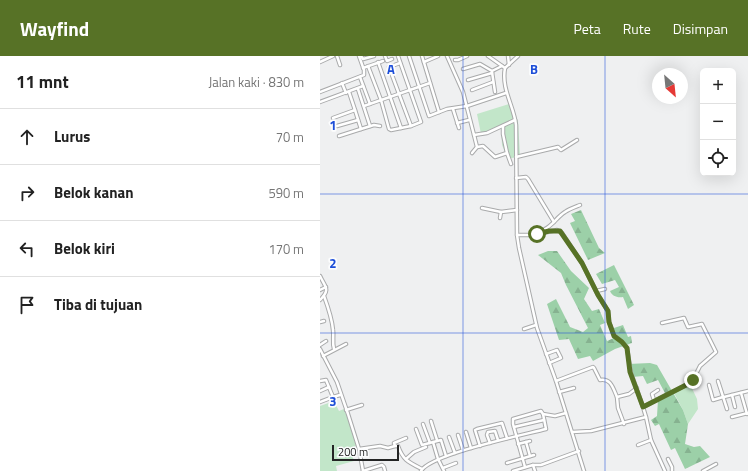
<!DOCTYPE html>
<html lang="id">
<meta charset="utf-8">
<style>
:root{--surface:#fff;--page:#f6f6f6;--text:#222;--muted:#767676;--line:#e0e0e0;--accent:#577226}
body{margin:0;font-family:"Titillium Web",sans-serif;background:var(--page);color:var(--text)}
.controls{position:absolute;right:12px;top:12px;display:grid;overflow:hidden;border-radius:6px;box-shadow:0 4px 16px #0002}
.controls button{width:36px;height:36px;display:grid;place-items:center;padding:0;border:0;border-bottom:1px solid var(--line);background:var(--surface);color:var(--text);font:20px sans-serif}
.compass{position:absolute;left:332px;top:12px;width:36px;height:36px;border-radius:50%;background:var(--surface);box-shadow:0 4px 16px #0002;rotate:153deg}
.scale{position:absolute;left:12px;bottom:10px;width:67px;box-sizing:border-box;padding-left:4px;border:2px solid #232424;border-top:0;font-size:11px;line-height:14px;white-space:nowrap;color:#232424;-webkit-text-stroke:3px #fcfdfe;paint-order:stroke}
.stop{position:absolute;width:12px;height:12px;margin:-9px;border:3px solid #577226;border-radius:50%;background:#fff}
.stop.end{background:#577226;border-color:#fff;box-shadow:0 1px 4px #0008}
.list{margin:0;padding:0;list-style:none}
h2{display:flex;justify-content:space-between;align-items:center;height:52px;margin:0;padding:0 16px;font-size:17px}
h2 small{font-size:13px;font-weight:400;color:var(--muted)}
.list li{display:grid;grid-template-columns:26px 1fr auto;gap:12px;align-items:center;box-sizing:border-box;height:56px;padding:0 16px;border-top:1px solid var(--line)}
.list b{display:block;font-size:15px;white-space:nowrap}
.list em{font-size:13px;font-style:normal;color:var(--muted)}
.icon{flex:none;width:22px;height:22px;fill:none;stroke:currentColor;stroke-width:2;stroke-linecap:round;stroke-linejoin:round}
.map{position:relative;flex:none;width:428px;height:415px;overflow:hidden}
header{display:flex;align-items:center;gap:24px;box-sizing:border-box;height:56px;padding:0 20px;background:var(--accent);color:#fff}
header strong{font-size:19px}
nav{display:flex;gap:22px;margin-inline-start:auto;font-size:14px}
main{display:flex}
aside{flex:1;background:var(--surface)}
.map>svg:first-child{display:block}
.grass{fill:#c2e6c9}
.forest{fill:url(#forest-firs)}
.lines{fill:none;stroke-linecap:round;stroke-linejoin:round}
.minor-casing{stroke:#a9aaab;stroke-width:4.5}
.minor{stroke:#fff;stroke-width:2.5}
.route{stroke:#577226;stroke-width:5}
.grid{fill:none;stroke:#1d4ed8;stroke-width:1;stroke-opacity:0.55}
.grid-label{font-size:13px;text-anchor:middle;font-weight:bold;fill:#1d4ed8;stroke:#fcfdfe;stroke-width:3.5;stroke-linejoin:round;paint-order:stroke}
</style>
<header>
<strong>Wayfind</strong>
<nav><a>Peta</a><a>Rute</a><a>Disimpan</a></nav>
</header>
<main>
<aside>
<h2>11 mnt<small>Jalan kaki · 830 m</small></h2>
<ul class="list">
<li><svg class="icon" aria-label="ahead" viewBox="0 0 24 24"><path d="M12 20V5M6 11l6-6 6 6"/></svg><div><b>Lurus</b></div><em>70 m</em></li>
<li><svg class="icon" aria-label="right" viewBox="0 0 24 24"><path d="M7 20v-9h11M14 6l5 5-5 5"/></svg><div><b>Belok kanan</b></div><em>590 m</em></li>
<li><svg class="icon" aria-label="left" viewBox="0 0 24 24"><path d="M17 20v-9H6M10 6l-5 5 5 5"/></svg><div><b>Belok kiri</b></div><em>170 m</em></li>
<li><svg class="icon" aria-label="arrive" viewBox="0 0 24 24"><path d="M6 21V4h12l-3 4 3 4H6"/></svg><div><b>Tiba di tujuan</b></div></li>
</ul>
</aside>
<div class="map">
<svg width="428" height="415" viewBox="0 0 428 415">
<defs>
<pattern id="forest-firs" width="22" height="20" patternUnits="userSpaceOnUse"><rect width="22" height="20" fill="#9cd0a8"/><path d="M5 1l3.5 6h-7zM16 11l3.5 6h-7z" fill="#86b290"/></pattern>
</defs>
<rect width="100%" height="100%" fill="#eff0f1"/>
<g class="grass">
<path d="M 189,48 L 198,65 L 200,100 L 188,103 L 182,89 L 181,72 L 161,78 L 157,58 Z"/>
<path d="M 370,328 L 377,343 L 378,353 L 368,368 L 363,354 L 354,337 Z"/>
<path d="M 14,345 L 19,355 L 24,353 L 29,366 L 36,390 L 30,392 L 34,405 L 16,410 L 17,415 L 0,415 L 0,350 Z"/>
</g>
<g class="forest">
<path d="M 261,154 L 279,192 L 285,197 L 268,204 L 250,167 L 255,165 L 251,158 Z"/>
<path d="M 228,195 L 237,195 L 251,215 L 269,232 L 264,243 L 272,255 L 279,253 L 285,267 L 280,269 L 287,285 L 294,282 L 291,273 L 303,269 L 308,281 L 311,280 L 312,287 L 295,293 L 273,305 L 270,300 L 258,303 L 249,283 L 239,284 L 227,248 L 236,243 L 250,271 L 263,276 L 268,272 L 246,229 L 241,217 L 218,199 Z"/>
<path d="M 294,209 L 314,249 L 308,253 L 303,241 C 297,242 292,240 290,235 L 299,231 L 295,224 L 282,228 L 276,218 Z"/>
<path d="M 330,307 L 337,309 L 363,354 L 368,368 L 365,388 L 374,391 L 380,390 L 390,401 L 365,413 L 355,392 L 351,394 L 339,368 L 335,370 L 331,364 L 337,360 L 338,344 L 346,339 L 338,324 L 327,328 L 323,320 L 312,321 L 308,308 Z"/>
</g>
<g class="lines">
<g class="minor-casing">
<g id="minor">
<path d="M 17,0 L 20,9"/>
<path d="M 41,0 L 43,3 L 54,0"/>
<path d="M 65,0 L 67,5 L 72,3"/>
<path d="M 89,0 L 109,60 L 127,53 L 147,50 L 186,37"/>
<path d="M 102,0 L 119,56"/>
<path d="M 127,0 L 143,36 L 154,79 L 167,77 L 195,64"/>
<path d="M 168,0 L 185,12 L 198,0"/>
<path d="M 188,0 L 189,9"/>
<path d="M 135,4 L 138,4 L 147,0"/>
<path d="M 0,6 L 13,0"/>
<path d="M 58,6 L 81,72"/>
<path d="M 104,6 L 118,0"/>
<path d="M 80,7 L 69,11 L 91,70"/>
<path d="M 48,10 L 61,44 L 69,73 L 71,74 L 91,70 L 101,66 L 78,0"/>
<path d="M 43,12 L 63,5"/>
<path d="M 185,12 C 181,33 194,50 196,69 L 197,179 L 199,192 L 217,272 L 236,325 L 264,415"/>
<path d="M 143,13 L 160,8 L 172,15 L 182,10"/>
<path d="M 172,16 L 175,36"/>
<path d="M 40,21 L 50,48"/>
<path d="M 148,24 L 172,17"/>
<path d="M 22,27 L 26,37"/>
<path d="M 38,33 L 50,70"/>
<path d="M 152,34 L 173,26"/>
<path d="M 0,36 L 44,19 L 44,14 L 39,0"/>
<path d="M 29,36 L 35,54"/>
<path d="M 0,46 L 43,30"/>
<path d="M 44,50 L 110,27"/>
<path d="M 133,53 L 139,72"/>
<path d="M 13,62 L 35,54 L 41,73 L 54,69 L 60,70"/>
<path d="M 137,67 L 149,64"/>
<path d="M 17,70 L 38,64"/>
<path d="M 19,80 L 41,73"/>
<path d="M 157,91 L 163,90 L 175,101 L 187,97 L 183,78 L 183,70"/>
<path d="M 152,97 L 157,91 L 154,79"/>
<path d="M 187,97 L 191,108"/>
<path d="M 196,101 L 238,91 L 241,94 L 257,84"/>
<path d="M 196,122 L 206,121 L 208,123 L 234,166"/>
<path d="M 162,152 L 181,156 L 197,154"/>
<path d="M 180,162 L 181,156"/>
<path d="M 224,177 L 225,173 C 233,169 237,161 245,156 C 249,153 255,151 260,149"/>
<path d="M 197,179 L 213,179 L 237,174 L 242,177 L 262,207 L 278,239 L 288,255 L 289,266 L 294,279 L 302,286 L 307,292 L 311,317 L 323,351 L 370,327 L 373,324 L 380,310 L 396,296 L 382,268 L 368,271 L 364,262 L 342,267"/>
<path d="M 0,220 C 5,231 11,233 0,244"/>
<path d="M 0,234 L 6,231"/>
<path d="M 276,235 L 285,233"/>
<path d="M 4,240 C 8,251 12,262 13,274 C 14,281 12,286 14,293"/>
<path d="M 0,266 L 4,265"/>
<path d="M 204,273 L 216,269"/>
<path d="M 0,289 L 6,285"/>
<path d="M 0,293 L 17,326 L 28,358 L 39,393 L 43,415"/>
<path d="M 226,298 L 237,294 L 241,302 L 229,307"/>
<path d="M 3,300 L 26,288"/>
<path d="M 0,325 L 6,324 L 13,341 L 20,339"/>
<path d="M 236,325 L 273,311 L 274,312 L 280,324 C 291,322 293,332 297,341"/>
<path d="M 398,325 L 407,353"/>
<path d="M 389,329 L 393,344 L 403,341"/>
<path d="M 0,335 L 9,331"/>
<path d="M 239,336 L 254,332"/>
<path d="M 421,337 L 427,358"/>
<path d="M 412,339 L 415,351"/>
<path d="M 404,341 L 428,335"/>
<path d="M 334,344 L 332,338 L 338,334"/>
<path d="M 0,346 L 13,341"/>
<path d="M 26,354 L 42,349"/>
<path d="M 326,361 L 331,384 L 345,415"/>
<path d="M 412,361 L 428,357"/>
<path d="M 111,365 L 117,384"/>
<path d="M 103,368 L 110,387"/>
<path d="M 304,368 L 298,352 L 297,341 L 309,338 L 317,332"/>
<path d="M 194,371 L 224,364"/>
<path d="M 96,373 L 102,389 L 121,384 L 126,400"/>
<path d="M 146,376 L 151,392"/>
<path d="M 252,376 L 271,375 L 326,361 L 323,351"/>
<path d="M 138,379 L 143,394"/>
<path d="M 129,381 L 135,397"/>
<path d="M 86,382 L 74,387 L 75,390 L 78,390 C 83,404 88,406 102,413"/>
<path d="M 113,386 L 118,403 L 124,415"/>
<path d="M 206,386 L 210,400"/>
<path d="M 170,387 L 167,379 L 168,376 L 175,375 L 178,384"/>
<path d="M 198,388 L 210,385"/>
<path d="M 318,389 L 331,384"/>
<path d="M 160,390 L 155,374 L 157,373 L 182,367 L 187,382"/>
<path d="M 39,393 L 60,390 L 68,392 L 75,390"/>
<path d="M 86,403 L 94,396 L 106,391"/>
<path d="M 348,403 L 352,411 L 352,415"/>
<path d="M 187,407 L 214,399"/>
<path d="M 213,409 L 215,415"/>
<path d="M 205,411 L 193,368 L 193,363 L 221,355 L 223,358 L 235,360 L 246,357"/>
<path d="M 123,412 L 136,407"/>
<path d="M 43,415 L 62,409 L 64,411 L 65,415"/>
<path d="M 101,415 C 111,398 203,379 226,373 L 223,358"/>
<path d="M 193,415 L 213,409 L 221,409 L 259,395"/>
<path d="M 383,415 L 396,408"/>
</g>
</g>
<use href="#minor" class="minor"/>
</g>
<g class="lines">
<path class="route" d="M 217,178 L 229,175 L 240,175 L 262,207 L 278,239 L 288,255 L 289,266 L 294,280 L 302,286 L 307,292 L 310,316 L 323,351 L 370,327 L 373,324"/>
</g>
<path class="grid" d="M 143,0 L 143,415M 285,0 L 285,415M 0,138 L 428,138M 0,277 L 428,277"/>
<g class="grid-label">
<text x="71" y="18">A</text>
<text x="214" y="18">B</text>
<text x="13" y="74">1</text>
<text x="13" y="212">2</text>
<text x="13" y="350">3</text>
</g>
</svg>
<div class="controls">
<button>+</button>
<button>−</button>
<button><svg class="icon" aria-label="locate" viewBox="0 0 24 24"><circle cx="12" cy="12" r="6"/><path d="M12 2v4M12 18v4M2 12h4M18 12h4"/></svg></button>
</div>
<svg class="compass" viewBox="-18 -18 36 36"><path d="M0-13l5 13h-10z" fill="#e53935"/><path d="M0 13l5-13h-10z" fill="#767676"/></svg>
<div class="scale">200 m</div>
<div class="stop" style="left:217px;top:178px"></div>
<div class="stop end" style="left:373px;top:324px"></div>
</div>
</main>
